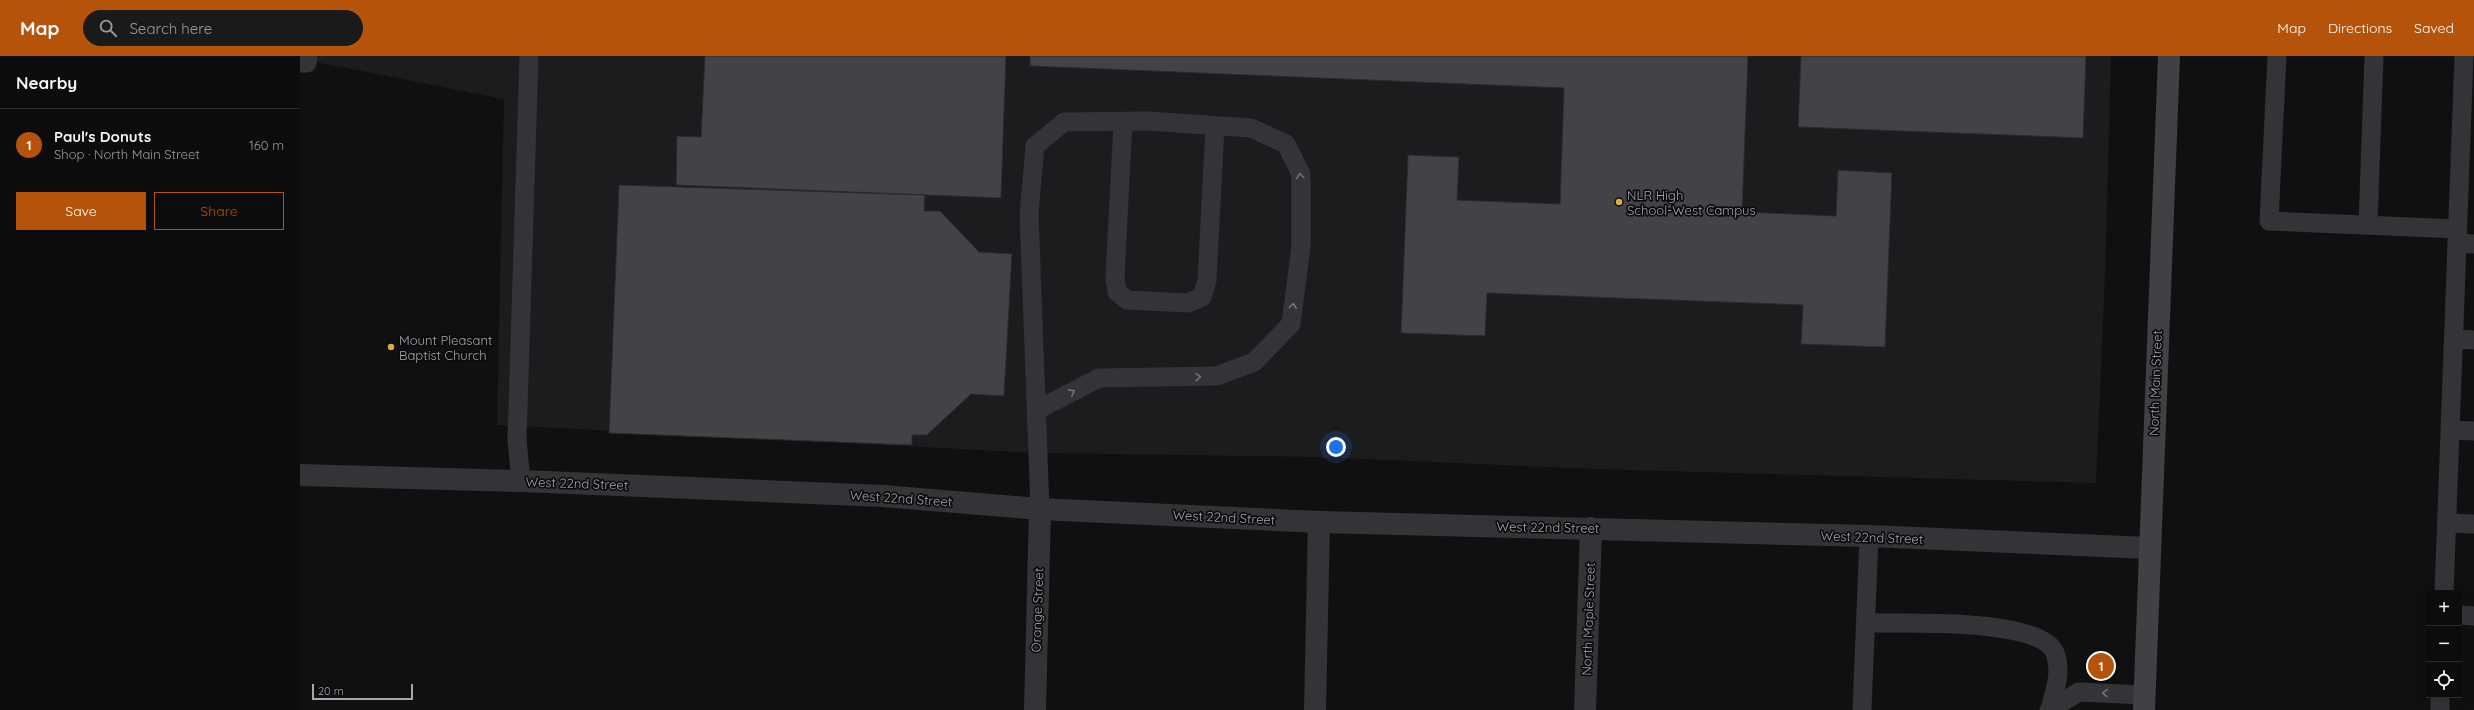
<!DOCTYPE html>
<meta charset="utf-8">
<style>
:root{--surface:#0c0c0d;--page:#1a1a1b;--text:#f1f3f6;--muted:#9a9b9d;--line:#2c2c2e;--accent:#b45309}
body{margin:0;font-family:Quicksand,sans-serif;background:var(--page);color:var(--text)}
.controls{position:absolute;right:12px;bottom:12px;display:grid;overflow:hidden;border-radius:0px;box-shadow:0 4px 16px #0002}
.controls button{width:36px;height:36px;display:grid;place-items:center;padding:0;border:0;border-bottom:1px solid var(--line);background:var(--surface);color:var(--text);font:20px sans-serif}
.scale{position:absolute;left:12px;bottom:10px;width:101px;box-sizing:border-box;padding-left:4px;border:2px solid #a3a7b0;border-top:0;font-size:11px;line-height:14px;white-space:nowrap;color:#a3a7b0;-webkit-text-stroke:3px #0b0b0c;paint-order:stroke}
.you{position:absolute;left:1036px;top:391px;width:14px;height:14px;margin:-10px;border:3px solid #fff;border-radius:50%;background:#1a73e8;box-shadow:0 0 0 6px #1a73e833}
.badge{display:grid;place-items:center;width:26px;height:26px;border-radius:50%;background:var(--accent);color:#fff;font-size:13px;font-weight:700}
.pin{position:absolute;translate:-50% -50%;border:2px solid #fff;box-shadow:0 1px 4px #0006}
.list{margin:0;padding:0;list-style:none}
h2{display:flex;justify-content:space-between;align-items:center;height:52px;margin:0;padding:0 16px;font-size:17px}
h2 small{font-size:13px;font-weight:400;color:var(--muted)}
.list li{display:grid;grid-template-columns:26px 1fr auto;gap:12px;align-items:center;box-sizing:border-box;height:72px;padding:0 16px;border-top:1px solid var(--line)}
.list b{display:block;font-size:15px;white-space:nowrap}
.list p{margin:0;font-size:13px;white-space:nowrap;color:var(--muted)}
.list em{font-size:13px;font-style:normal;color:var(--muted)}
.actions{display:flex;gap:8px;padding:12px 16px}
.actions a{flex:1;padding:9px 0;border:1px solid var(--accent);border-radius:0px;text-align:center;font-size:14px;color:var(--accent)}
.actions .main{background:var(--accent);color:#fff}
.icon{flex:none;width:22px;height:22px;fill:none;stroke:currentColor;stroke-width:2;stroke-linecap:round;stroke-linejoin:round}
.map{position:relative;flex:none;width:2174px;height:654px;overflow:hidden}
header{display:flex;align-items:center;gap:24px;box-sizing:border-box;height:56px;padding:0 20px;background:var(--accent);color:#fff}
header strong{font-size:19px}
nav{display:flex;gap:22px;margin-inline-start:auto;font-size:14px}
.search{width:280px;height:36px;background:var(--page);display:flex;align-items:center;gap:10px;box-sizing:border-box;padding:0 14px;border-radius:22px;color:var(--muted);font-size:15px}
main{display:flex}
aside{flex:1;background:var(--surface)}
.map>svg:first-child{display:block}
.built{fill:#1c1c1e}
.building{fill:#424346;stroke:#2a2a2d}
.lines{fill:none;stroke-linecap:round;stroke-linejoin:round}
.service{stroke:#343438;stroke-width:19}
.minor{stroke:#343438;stroke-width:22}
.tertiary{stroke:#343438;stroke-width:22}
.secondary{stroke:#404145;stroke-width:22}
.oneway{stroke:#71737a}
.poi-dot{fill:#daab3f;stroke:#0b0b0c;stroke-width:1.5}
.labels{text-anchor:middle;dominant-baseline:central;stroke-width:3.5;stroke-linejoin:round;paint-order:stroke}
.poi-label{font-size:13px;fill:#a3a7b0;stroke:#0b0b0c;text-anchor:start}
.street-label{font-size:13px;fill:#a3a7b0;stroke:#0b0b0c}
</style>
<header>
<strong>Map</strong>
<div class="search"><svg class="icon" aria-label="search" viewBox="0 0 24 24"><circle cx="10" cy="10" r="6"/><path d="M15 15l6 6"/></svg>Search here</div>
<nav><a>Map</a><a>Directions</a><a>Saved</a></nav>
</header>
<main>
<aside>
<h2>Nearby<small></small></h2>
<ul class="list">
<li><span class="badge">1</span><div><b>Paul's Donuts</b><p>Shop · North Main Street</p></div><em>160 m</em></li>
</ul>
<div class="actions"><a class="main">Save</a><a>Share</a></div>
</aside>
<div class="map">
<svg width="2174" height="654" viewBox="0 0 2174 654">
<rect width="100%" height="100%" fill="#101011"/>
<path class="built" d="M 0,0 L 1811,0 L 1805,219 L 1796,427 L 1294,413 L 1017,401 L 738,397 L 197,369 L 204,43 L 0,3 Z"/>
<g class="building">
<path d="M 405,0 L 706,0 L 701,142 L 376,129 L 377,80 L 401,81 Z"/>
<path d="M 730,0 L 1448,0 L 1442,156 L 1536,160 L 1538,114 L 1592,117 L 1585,291 L 1501,288 L 1503,249 L 1187,237 L 1185,280 L 1101,277 L 1108,99 L 1159,101 L 1157,144 L 1260,148 L 1264,32 L 730,10 Z"/>
<path d="M 1501,0 L 1786,0 L 1783,82 L 1498,71 Z"/>
<path d="M 319,129 L 625,139 L 624,155 L 640,155 L 679,196 L 712,198 L 704,340 L 671,338 L 627,379 L 612,379 L 612,389 L 309,377 Z"/>
</g>
<g class="lines">
<g class="service">
<path d="M 1977,0 L 1969,165 L 2158,173"/>
<path d="M 0,7 L 7,7 L 8,0"/>
<path d="M 823,66 L 815,221 L 817,236 L 827,244 L 888,247 L 902,241 L 907,225 L 915,70"/>
<path d="M 2068,169 L 2074,0"/>
<path d="M 2157,187 L 2174,188"/>
<path d="M 2154,283 L 2174,284"/>
<path d="M 737,354 L 799,322 L 917,320 L 954,306 L 991,268 L 1001,190 L 1001,118 L 986,88 L 951,72 L 847,65 L 764,66 L 735,90 L 729,158 L 740,453"/>
<path d="M 2151,374 L 2174,375"/>
<path d="M 221,425 L 217,384 L 229,0"/>
<path d="M 2147,467 L 2174,468"/>
<path d="M 2144,537 L 2164,0"/>
<path d="M 2159,559 L 2174,560"/>
<path d="M 1566,567 C 1601,568 1741,561 1755,597 C 1762,616 1755,634 1750,653"/>
<path d="M 1562,654 L 1569,480"/>
<path d="M 1749,654 L 1779,636 L 1844,639"/>
<path d="M 2140,654 L 2140,639"/>
</g>
<g class="minor">
<path d="M 735,654 L 740,453"/>
<path d="M 1015,654 L 1019,466"/>
<path d="M 1285,654 L 1291,472"/>
</g>
<path class="tertiary" d="M 0,419 L 221,425 L 583,440 L 740,453 L 1019,466 L 1569,480 L 1849,492"/>
<path class="secondary" d="M 1844,654 L 1869,0"/>
</g>
<defs><path id="oneway-chevron" d="M-2-3.5L2.5 0L-2 3.5" fill="none" stroke-width="1.6" stroke-linecap="round" stroke-linejoin="round"/></defs>
<g class="oneway">
<use href="#oneway-chevron" transform="translate(1000 120) rotate(-98)"/>
<use href="#oneway-chevron" transform="translate(993 250) rotate(-83)"/>
<use href="#oneway-chevron" transform="translate(898 321) rotate(-1)"/>
<use href="#oneway-chevron" transform="translate(772 336) rotate(-28)"/>
<use href="#oneway-chevron" transform="translate(1805 637) rotate(-178)"/>
</g>
<g class="poi-dot">
<circle cx="1319" cy="146" r="4"/>
<circle cx="91" cy="291" r="4"/>
</g>
<g class="labels">
<g class="poi-label">
<text x="1327" y="139">NLR High<tspan x="1327" dy="15">School-West Campus</tspan></text>
<text x="99" y="284">Mount Pleasant<tspan x="99" dy="15">Baptist Church</tspan></text>
</g>
<g class="street-label">
<text transform="translate(1855 327) rotate(-88)">North Main Street</text>
<text transform="translate(277 427) rotate(2)">West 22nd Street</text>
<text transform="translate(601 442) rotate(4)">West 22nd Street</text>
<text transform="translate(924 461) rotate(3)">West 22nd Street</text>
<text transform="translate(1248 471) rotate(1)">West 22nd Street</text>
<text transform="translate(1572 481) rotate(2)">West 22nd Street</text>
<text transform="translate(737 554) rotate(-88)">Orange Street</text>
<text transform="translate(1288 563) rotate(-88)">North Maple Street</text>
</g>
</g>
</svg>
<div class="controls">
<button>+</button>
<button>−</button>
<button><svg class="icon" aria-label="locate" viewBox="0 0 24 24"><circle cx="12" cy="12" r="6"/><path d="M12 2v4M12 18v4M2 12h4M18 12h4"/></svg></button>
</div>
<div class="scale">20 m</div>
<div class="you"></div>
<div class="pin badge" style="left:1801px;top:610px">1</div>
</div>
</main>
